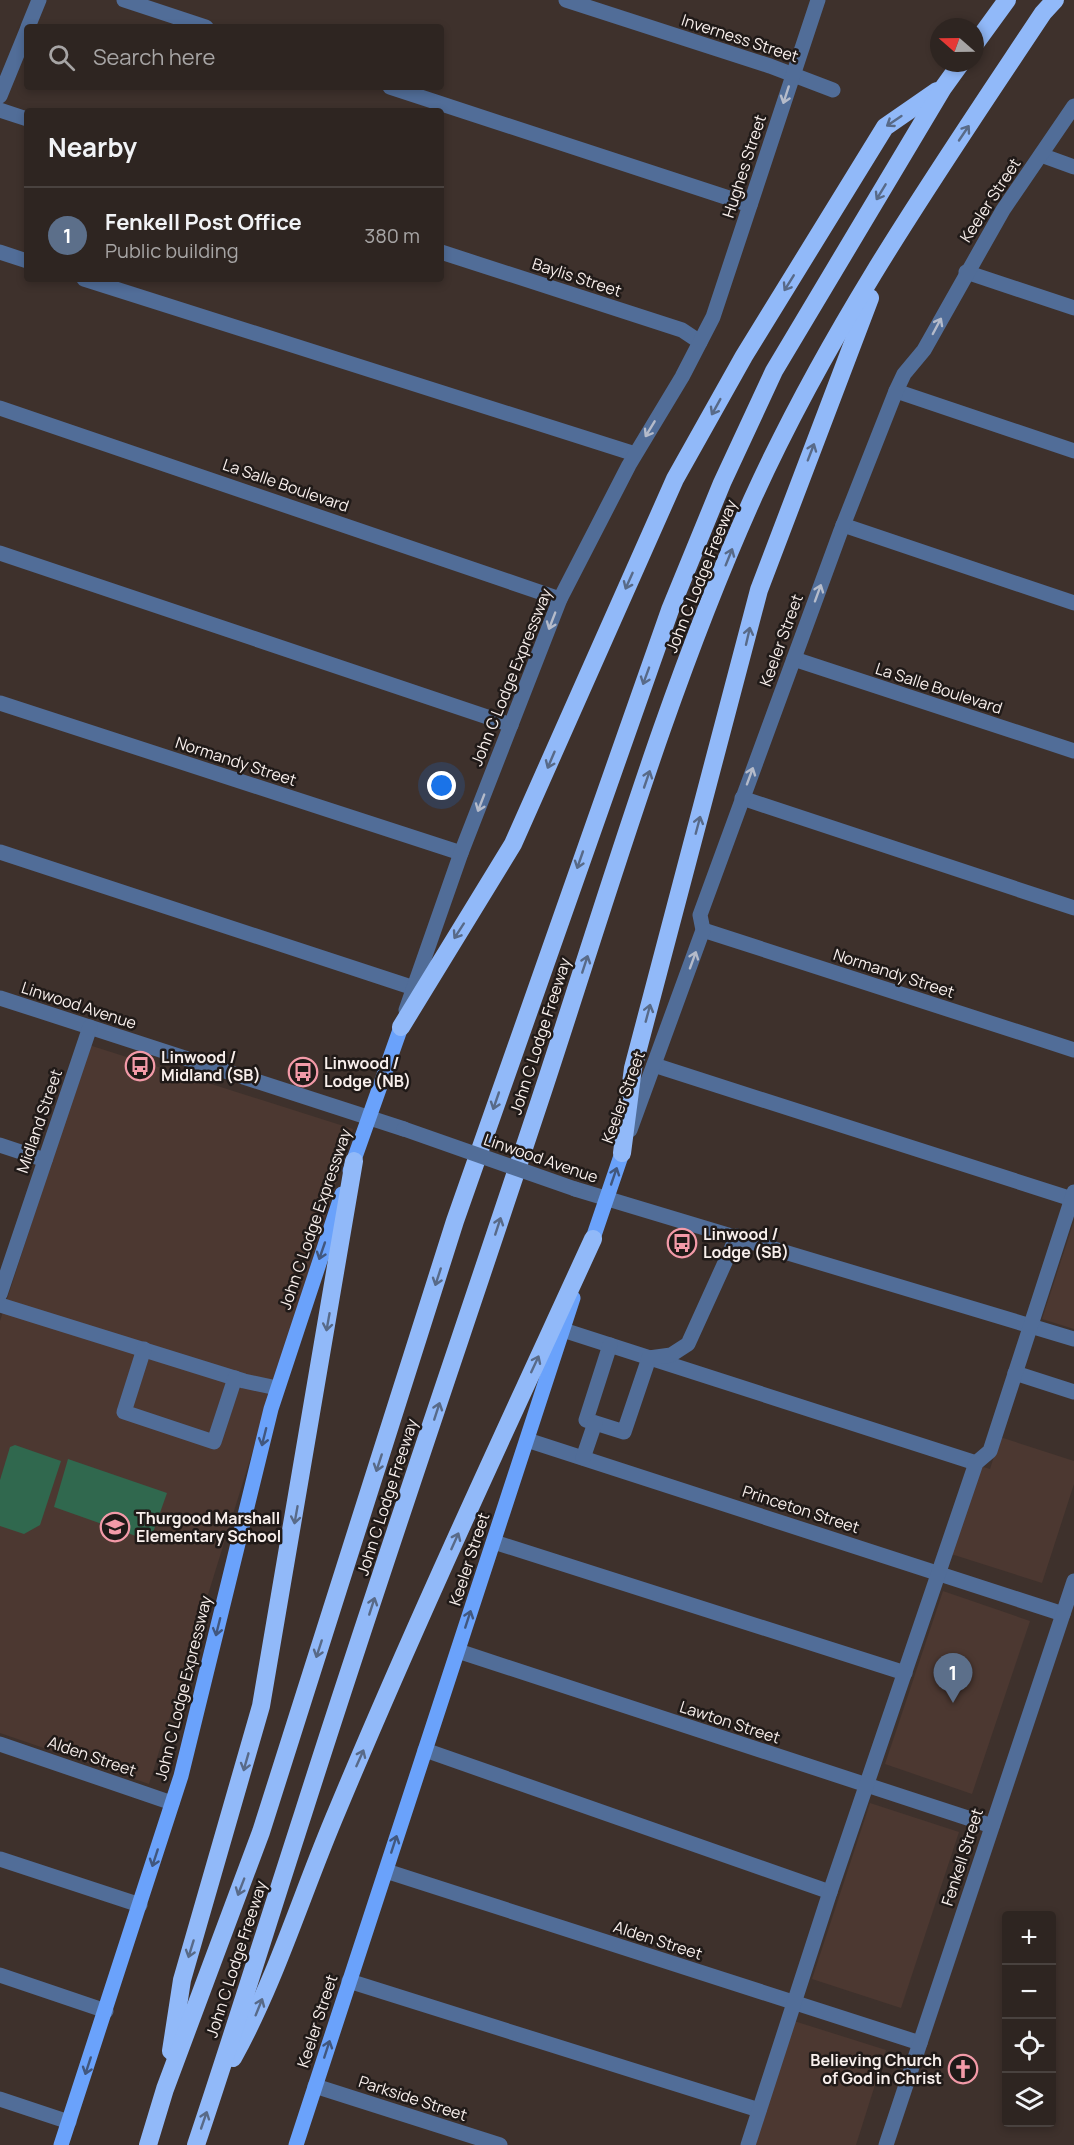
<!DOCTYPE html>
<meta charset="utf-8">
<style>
:root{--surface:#2e2521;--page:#3a312e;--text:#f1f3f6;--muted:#a7a5a5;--line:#49423f;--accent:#bca0f2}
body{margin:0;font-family:Manrope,sans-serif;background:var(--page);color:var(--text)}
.controls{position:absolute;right:18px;bottom:18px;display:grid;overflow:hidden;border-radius:6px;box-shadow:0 3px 9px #0003}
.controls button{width:54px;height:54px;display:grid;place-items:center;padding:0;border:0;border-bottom:2px solid var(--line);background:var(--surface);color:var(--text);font:30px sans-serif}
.compass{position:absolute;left:930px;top:18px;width:54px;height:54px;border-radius:50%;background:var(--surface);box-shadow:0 3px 9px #0003;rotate:290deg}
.you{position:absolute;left:442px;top:786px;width:21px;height:21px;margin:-15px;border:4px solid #fff;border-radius:50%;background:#1a73e8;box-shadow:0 0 0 9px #1a73e833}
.badge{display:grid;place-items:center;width:39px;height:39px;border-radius:50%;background:var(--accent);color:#fff;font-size:20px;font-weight:700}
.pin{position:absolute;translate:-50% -50px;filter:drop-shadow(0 2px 3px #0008)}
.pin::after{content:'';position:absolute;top:32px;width:21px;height:18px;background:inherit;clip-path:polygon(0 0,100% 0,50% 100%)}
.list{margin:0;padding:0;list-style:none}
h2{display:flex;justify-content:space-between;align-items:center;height:78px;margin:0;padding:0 24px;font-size:26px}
h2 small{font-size:20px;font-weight:400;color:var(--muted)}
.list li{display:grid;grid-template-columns:39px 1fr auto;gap:18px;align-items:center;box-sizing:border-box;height:96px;padding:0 24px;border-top:2px solid var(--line)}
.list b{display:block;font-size:22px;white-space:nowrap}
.list p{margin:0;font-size:20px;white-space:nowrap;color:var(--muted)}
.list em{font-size:20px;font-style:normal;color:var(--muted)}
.icon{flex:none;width:33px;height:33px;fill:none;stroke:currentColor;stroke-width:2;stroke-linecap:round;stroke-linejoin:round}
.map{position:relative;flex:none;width:1074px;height:2145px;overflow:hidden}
.search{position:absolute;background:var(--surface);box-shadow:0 3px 9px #0003;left:24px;top:24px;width:420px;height:66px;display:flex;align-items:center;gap:15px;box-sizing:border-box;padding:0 21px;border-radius:6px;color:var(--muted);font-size:22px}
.panel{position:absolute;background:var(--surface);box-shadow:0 3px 9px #0003;left:24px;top:108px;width:420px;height:174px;border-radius:6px}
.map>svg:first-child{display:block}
.built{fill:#4c3831}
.green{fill:#30684e}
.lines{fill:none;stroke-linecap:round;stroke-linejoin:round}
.minor{stroke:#516d98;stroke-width:15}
.major{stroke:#6aa2fb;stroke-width:15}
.highway{stroke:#91b9f9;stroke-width:18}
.minor-bridge{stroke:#516d98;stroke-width:15}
.oneway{stroke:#b5bbca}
.oneway2{stroke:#586a88}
.oneway3{stroke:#41577e}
.labels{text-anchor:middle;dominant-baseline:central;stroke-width:5;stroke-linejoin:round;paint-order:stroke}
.street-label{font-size:16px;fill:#f8efec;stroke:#201a18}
.poi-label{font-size:16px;font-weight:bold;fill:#f8efec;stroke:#201a18;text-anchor:start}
</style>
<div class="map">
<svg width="1074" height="2145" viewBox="0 0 1074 2145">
<rect width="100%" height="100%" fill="#3e312c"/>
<g class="built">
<path d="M 89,1045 L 353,1129 L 149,1784 L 0,1733 L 0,1321 Z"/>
<path d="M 1074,1221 L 1074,1329 L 1042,1319 Z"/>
<path d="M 1000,1437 L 1074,1461 L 1074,1484 L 1042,1583 L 951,1554 L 980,1466 L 990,1469 Z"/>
<path d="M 943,1591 L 1030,1621 L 972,1794 L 885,1764 Z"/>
<path d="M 870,1803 L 959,1832 L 901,2008 L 812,1979 Z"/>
<path d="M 794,2021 L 886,2050 L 856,2145 L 754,2145 Z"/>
</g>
<g class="green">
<path d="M 15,1445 L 61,1461 L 40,1525 L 24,1534 L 0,1526 L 0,1480 L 10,1447 Z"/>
<path d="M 68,1459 L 167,1493 L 150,1541 L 54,1507 Z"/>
</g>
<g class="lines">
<g class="minor">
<path d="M 124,0 L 206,27"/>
<path d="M 566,0 L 770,66 L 833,90"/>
<path d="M 28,27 L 39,0"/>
<path d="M 390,87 L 750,205"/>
<path d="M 0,96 L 27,30"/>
<path d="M 0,110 L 27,119"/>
<path d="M 1041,155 L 1074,167"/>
<path d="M 0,252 L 27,261"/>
<path d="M 441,252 L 682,330 L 700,342"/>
<path d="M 966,272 L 1074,308"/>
<path d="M 84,279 L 635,454"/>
<path d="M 896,391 L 1074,451"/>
<path d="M 0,408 L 560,599"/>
<path d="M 843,525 L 1074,603"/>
<path d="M 0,553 L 511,725"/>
<path d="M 794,659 L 1074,751"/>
<path d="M 0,703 L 461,853"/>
<path d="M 742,798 L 1074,908"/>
<path d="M 0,852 L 414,988"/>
<path d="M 703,930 L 1074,1050"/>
<path d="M 0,998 L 404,1129"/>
<path d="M 406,1010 L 461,853 L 560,599 L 629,465 L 682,377 L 713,317 L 818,0"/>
<path d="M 654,1065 L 1072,1199"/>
<path d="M 630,1130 L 703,930 L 700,915 L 840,533 L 896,391 L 904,374 L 924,350 L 1003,210 L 1074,106"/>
<path d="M 0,1145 L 45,1160"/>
<path d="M 575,1189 L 1074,1339"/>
<path d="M 0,1294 L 90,1027"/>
<path d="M 0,1305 L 244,1381 L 277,1388"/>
<path d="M 563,1330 L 976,1463"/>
<path d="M 610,1345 L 586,1420 L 624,1432 L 649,1358 L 671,1355 L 688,1344 L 737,1236"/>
<path d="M 144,1349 L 124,1412 L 214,1442 L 235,1378"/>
<path d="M 1015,1373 L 1074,1392"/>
<path d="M 527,1440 L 1063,1614"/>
<path d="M 583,1458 L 595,1423"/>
<path d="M 494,1542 L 905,1673"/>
<path d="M 458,1651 L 992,1826"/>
<path d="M 0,1744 L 172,1803"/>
<path d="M 425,1750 L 830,1892"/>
<path d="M 0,1859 L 140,1905"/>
<path d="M 386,1871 L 920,2043"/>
<path d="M 0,1975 L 106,2011"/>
<path d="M 349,1981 L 759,2110"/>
<path d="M 315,2086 L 500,2145"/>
<path d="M 0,2099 L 69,2122"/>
<path d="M 748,2145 L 830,1892 L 976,1463 L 990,1451 L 1074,1192"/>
<path d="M 886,2145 L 1074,1581"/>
</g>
<g class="major">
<path d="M 350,1171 L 401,1027"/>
<path d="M 589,1250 L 622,1153"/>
<path d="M 61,2145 L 181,1776 L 271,1409 L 342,1194"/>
<path d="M 296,2145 L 573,1298"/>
</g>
<g class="highway">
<path d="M 975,44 L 1007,0"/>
<path d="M 401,1027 L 513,844 L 675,479 L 744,356 L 885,127 L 937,91"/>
<path d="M 622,1153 L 633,1068 L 759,590 L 870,298"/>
<path d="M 171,2051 L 182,1980 L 261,1706 L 354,1161"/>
<path d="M 233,2058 C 276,1980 302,1893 337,1811 C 417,1619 506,1429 593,1239"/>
<path d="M 148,2145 L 165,2089 L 261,1832 L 455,1221 L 670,610 L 722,483 L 774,371 L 943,88 L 961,63"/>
<path d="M 196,2145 C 233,2035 267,1925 303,1814 C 379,1575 461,1338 540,1100 C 606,901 666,692 752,500 C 830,327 938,171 1043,13 L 1055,0"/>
</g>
<path class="minor-bridge" d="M 404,1129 L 575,1189"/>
</g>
<defs><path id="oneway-shaft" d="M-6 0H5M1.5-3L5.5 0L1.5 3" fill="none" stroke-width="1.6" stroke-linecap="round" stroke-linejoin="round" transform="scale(1.5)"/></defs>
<g class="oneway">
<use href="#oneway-shaft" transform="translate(786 95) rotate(108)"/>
<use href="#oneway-shaft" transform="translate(937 326) rotate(-62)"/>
<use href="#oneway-shaft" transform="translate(650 429) rotate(121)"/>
<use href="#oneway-shaft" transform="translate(818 593) rotate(-70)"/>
<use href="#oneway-shaft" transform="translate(552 621) rotate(111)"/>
<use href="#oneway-shaft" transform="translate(750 776) rotate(-70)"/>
<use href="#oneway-shaft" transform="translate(481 803) rotate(111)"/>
<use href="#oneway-shaft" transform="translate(693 960) rotate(-70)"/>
</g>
<g class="oneway2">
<use href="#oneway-shaft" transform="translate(894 121) rotate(146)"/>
<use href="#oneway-shaft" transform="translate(964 133) rotate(-56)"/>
<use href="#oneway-shaft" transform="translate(881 192) rotate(121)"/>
<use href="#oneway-shaft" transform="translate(789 283) rotate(122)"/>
<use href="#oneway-shaft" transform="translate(716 407) rotate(119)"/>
<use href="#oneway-shaft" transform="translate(811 452) rotate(-69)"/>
<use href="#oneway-shaft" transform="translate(729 557) rotate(-68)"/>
<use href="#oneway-shaft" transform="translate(629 581) rotate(114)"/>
<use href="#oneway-shaft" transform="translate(748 636) rotate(-77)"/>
<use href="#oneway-shaft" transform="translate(646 676) rotate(110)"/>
<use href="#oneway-shaft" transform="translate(551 760) rotate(113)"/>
<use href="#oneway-shaft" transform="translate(647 779) rotate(-71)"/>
<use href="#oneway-shaft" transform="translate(698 825) rotate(-75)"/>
<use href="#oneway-shaft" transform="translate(580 860) rotate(109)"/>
<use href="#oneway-shaft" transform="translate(459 931) rotate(123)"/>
<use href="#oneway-shaft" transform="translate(585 964) rotate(-72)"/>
<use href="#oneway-shaft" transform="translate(648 1013) rotate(-75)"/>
<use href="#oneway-shaft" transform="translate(496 1101) rotate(109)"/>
<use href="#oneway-shaft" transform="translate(498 1226) rotate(-72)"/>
<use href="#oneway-shaft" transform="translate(438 1277) rotate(108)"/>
<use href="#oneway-shaft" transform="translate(328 1322) rotate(100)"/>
<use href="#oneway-shaft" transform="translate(535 1364) rotate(-65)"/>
<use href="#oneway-shaft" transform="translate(437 1411) rotate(-72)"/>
<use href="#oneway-shaft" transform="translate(379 1463) rotate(108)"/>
<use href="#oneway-shaft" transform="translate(296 1515) rotate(100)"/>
<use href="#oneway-shaft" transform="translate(455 1541) rotate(-66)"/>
<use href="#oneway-shaft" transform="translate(372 1606) rotate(-72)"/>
<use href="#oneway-shaft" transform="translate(319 1649) rotate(108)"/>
<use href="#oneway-shaft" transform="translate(360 1758) rotate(-66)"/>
<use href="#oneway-shaft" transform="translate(246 1762) rotate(106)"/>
<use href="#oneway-shaft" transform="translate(241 1887) rotate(111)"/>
<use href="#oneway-shaft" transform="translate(191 1949) rotate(107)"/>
<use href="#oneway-shaft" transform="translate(259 2007) rotate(-68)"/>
<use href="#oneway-shaft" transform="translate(204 2120) rotate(-71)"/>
</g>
<g class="oneway3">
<use href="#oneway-shaft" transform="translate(614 1176) rotate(-71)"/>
<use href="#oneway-shaft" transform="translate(322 1251) rotate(109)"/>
<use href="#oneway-shaft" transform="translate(264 1437) rotate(104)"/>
<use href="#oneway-shaft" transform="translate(468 1619) rotate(-72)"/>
<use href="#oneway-shaft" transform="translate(218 1627) rotate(104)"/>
<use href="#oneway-shaft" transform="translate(394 1844) rotate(-72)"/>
<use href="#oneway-shaft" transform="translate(155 1858) rotate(108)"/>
<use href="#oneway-shaft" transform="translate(327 2049) rotate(-72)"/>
<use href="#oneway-shaft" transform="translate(88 2066) rotate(108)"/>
</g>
<defs>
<g id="bus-ring" transform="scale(1.5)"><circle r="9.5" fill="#201a18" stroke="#f39aa8" stroke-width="1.5"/><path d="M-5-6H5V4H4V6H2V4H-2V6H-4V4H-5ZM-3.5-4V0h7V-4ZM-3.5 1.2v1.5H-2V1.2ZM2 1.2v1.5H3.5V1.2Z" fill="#f39aa8"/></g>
<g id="school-ring" transform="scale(1.5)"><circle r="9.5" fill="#201a18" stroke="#f39aa8" stroke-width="1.5"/><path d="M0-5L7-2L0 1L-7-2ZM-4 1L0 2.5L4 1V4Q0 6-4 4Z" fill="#f39aa8"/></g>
<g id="church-ring" transform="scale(1.5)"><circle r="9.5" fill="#201a18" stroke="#f39aa8" stroke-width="1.5"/><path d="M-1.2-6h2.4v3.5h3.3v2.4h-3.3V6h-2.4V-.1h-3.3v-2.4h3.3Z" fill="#f39aa8"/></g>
</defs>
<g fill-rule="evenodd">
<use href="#bus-ring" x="140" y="1066"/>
<use href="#bus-ring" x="303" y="1072"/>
<use href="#bus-ring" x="682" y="1243"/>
<use href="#school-ring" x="115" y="1527"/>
<use href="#church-ring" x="963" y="2069"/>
</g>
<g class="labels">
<g class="street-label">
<text transform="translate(740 38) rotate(18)">Inverness Street</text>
<text transform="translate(744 166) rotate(-72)">Hughes Street</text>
<text transform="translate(990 200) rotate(-57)">Keeler Street</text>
<text transform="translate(577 277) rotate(18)">Baylis Street</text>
<text transform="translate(286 485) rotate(19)">La Salle Boulevard</text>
<text transform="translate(701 576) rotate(-68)">John C Lodge Freeway</text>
<text transform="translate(781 640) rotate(-70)">Keeler Street</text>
<text transform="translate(511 677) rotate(-68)">John C Lodge Expressway</text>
<text transform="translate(939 688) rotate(18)">La Salle Boulevard</text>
<text transform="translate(236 761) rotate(18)">Normandy Street</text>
<text transform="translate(894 973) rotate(18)">Normandy Street</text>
<text transform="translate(79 1005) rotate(18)">Linwood Avenue</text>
<text transform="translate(540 1036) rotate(-72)">John C Lodge Freeway</text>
<text transform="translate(623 1097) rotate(-70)">Keeler Street</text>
<text transform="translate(39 1121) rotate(-71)">Midland Street</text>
<text transform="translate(541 1158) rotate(19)">Linwood Avenue</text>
<text transform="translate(315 1219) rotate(-71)">John C Lodge Expressway</text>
<text transform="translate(387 1497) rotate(-72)">John C Lodge Freeway</text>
<text transform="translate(801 1509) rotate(18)">Princeton Street</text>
<text transform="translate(469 1559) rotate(-72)">Keeler Street</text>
<text transform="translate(183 1688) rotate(-76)">John C Lodge Expressway</text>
<text transform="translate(730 1722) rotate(18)">Lawton Street</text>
<text transform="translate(92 1756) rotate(19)">Alden Street</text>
<text transform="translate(962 1857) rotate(-72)">Fenkell Street</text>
<text transform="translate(658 1940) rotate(18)">Alden Street</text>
<text transform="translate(236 1959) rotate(-72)">John C Lodge Freeway</text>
<text transform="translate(317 2021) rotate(-72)">Keeler Street</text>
<text transform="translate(413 2098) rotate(18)">Parkside Street</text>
</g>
<g class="poi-label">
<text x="161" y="1057">Linwood /<tspan x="161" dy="18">Midland (SB)</tspan></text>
<text x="324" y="1063">Linwood /<tspan x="324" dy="18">Lodge (NB)</tspan></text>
<text x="703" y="1234">Linwood /<tspan x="703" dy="18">Lodge (SB)</tspan></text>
<text x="136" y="1518">Thurgood Marshall<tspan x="136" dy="18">Elementary School</tspan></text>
<text x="942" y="2060" text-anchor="end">Believing Church<tspan x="942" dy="18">of God in Christ</tspan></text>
</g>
</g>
</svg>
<div class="controls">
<button>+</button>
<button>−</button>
<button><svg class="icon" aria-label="locate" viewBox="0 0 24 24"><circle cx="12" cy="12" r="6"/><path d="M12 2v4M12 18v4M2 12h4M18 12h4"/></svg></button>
<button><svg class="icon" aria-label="layers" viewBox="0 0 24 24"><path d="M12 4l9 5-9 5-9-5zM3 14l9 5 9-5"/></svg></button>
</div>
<svg class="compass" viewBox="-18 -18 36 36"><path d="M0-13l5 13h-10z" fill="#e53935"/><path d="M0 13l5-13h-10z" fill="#a7a5a5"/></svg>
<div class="you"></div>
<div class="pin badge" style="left:953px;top:1703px;background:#5c6f8a">1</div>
<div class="search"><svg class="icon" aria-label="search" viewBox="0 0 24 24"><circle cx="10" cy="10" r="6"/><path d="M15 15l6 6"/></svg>Search here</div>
<section class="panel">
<h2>Nearby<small></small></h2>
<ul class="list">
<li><span class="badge" style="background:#5c6f8a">1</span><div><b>Fenkell Post Office</b><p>Public building</p></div><em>380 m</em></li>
</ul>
</section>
</div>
